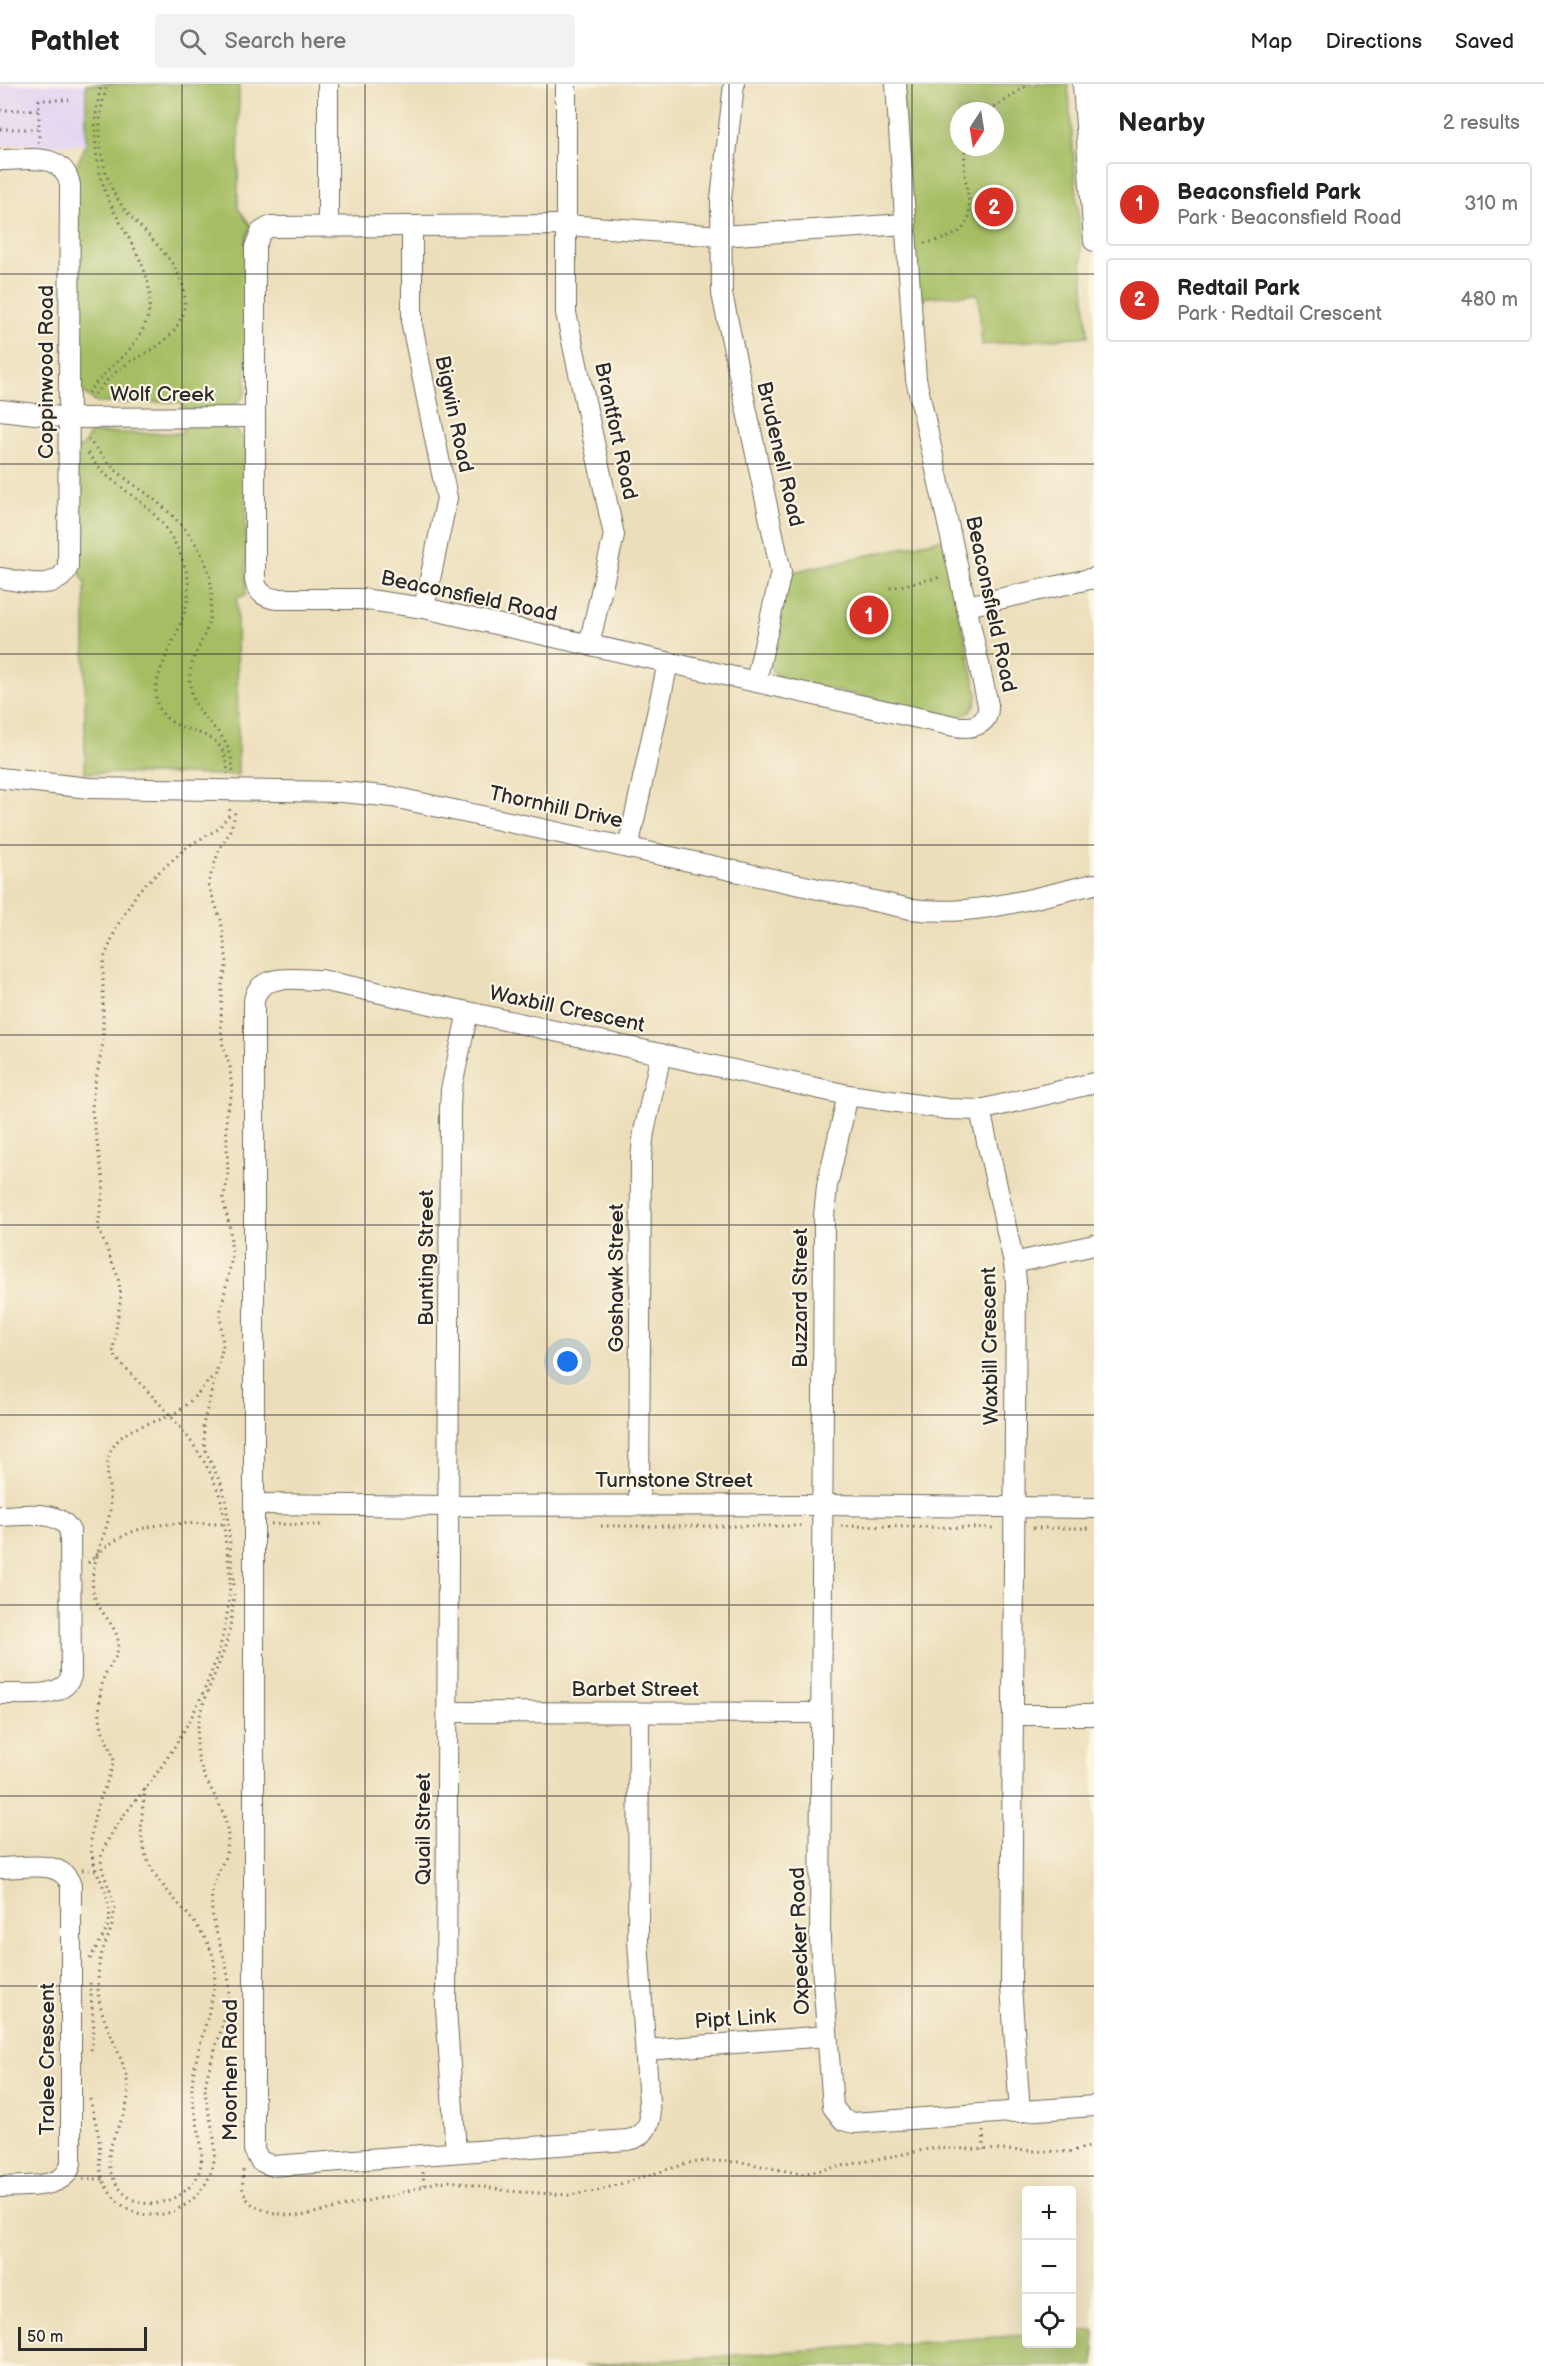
<!DOCTYPE html>
<meta charset="utf-8">
<style>
:root{--surface:#fff;--page:#f2f2f2;--text:#222;--muted:#767676;--line:#e0e0e0;--accent:#d93025}
body{margin:0;font-family:"Balsamiq Sans",sans-serif;background:var(--page);color:var(--text)}
.controls{position:absolute;right:18px;bottom:18px;display:grid;overflow:hidden;border-radius:6px;box-shadow:0 6px 24px #0002}
.controls button{width:54px;height:54px;display:grid;place-items:center;padding:0;border:0;border-bottom:2px solid var(--line);background:var(--surface);color:var(--text);font:30px sans-serif}
.compass{position:absolute;left:950px;top:18px;width:54px;height:54px;border-radius:50%;background:var(--surface);box-shadow:0 6px 24px #0002;rotate:192deg}
.scale{position:absolute;left:18px;bottom:15px;width:129px;box-sizing:border-box;padding-left:6px;border:3px solid #2b2b2b;border-top:0;font-size:16px;line-height:21px;white-space:nowrap;color:#2b2b2b;-webkit-text-stroke:4px #fcf5e5;paint-order:stroke}
.you{position:absolute;left:568px;top:1278px;width:21px;height:21px;margin:-15px;border:4px solid #fff;border-radius:50%;background:#1a73e8;box-shadow:0 0 0 9px #1a73e833}
.badge{display:grid;place-items:center;width:39px;height:39px;border-radius:50%;background:var(--accent);color:#fff;font-size:20px;font-weight:700}
.pin{position:absolute;translate:-50% -50%;border:3px solid #fff;box-shadow:0 2px 6px #0006}
.list{margin:0;padding:0;list-style:none}
h2{display:flex;justify-content:space-between;align-items:center;height:78px;margin:0;padding:0 24px;font-size:26px}
h2 small{font-size:20px;font-weight:400;color:var(--muted)}
.list li{display:grid;grid-template-columns:39px 1fr auto;gap:18px;align-items:center;box-sizing:border-box;height:84px;margin:0 12px 12px;padding:0 12px;border:2px solid var(--line);border-radius:6px}
.list b{display:block;font-size:22px;white-space:nowrap}
.list p{margin:0;font-size:20px;white-space:nowrap;color:var(--muted)}
.list em{font-size:20px;font-style:normal;color:var(--muted)}
.icon{flex:none;width:33px;height:33px;fill:none;stroke:currentColor;stroke-width:2;stroke-linecap:round;stroke-linejoin:round}
.map{position:relative;flex:none;width:1094px;height:2282px;overflow:hidden}
header{display:flex;align-items:center;gap:36px;box-sizing:border-box;height:84px;padding:0 30px;background:var(--surface);border-bottom:2px solid var(--line)}
header strong{font-size:28px}
nav{display:flex;gap:33px;margin-inline-start:auto;font-size:21px}
.search{width:420px;height:54px;background:var(--page);display:flex;align-items:center;gap:15px;box-sizing:border-box;padding:0 21px;border-radius:6px;color:var(--muted);font-size:22px}
main{display:flex}
aside{flex:1;background:var(--surface)}
.map>svg:first-child{display:block}
.built{fill:#e2d4f3}
.green{fill:#a5be64;stroke:#687448;stroke-width:1.5;fill-rule:evenodd}
.lines{fill:none;stroke-linecap:round;stroke-linejoin:round}
.minor-casing{stroke:#6f6a5d;stroke-width:22}
.path{stroke:#6f6a5d;stroke-width:3;stroke-dasharray:1.5 4.5;stroke-linecap:butt}
.minor{stroke:#fff;stroke-width:20}
.grid{fill:none;stroke:#2b2b2b;stroke-width:1.5;stroke-opacity:0.55}
.labels{text-anchor:middle;dominant-baseline:central;stroke-width:4.5;stroke-linejoin:round;paint-order:stroke}
.street-label{font-size:21px;fill:#2b2b2b;stroke:#fcf5e5}
</style>
<header>
<strong>Pathlet</strong>
<div class="search"><svg class="icon" aria-label="search" viewBox="0 0 24 24"><circle cx="10" cy="10" r="6"/><path d="M15 15l6 6"/></svg>Search here</div>
<nav><a>Map</a><a>Directions</a><a>Saved</a></nav>
</header>
<main>
<div class="map">
<svg width="1094" height="2282" viewBox="0 0 1094 2282">
<rect width="100%" height="100%" fill="#fcf5e5"/>
<filter id="ink" filterUnits="userSpaceOnUse"><feTurbulence type="fractalNoise" baseFrequency=".0167" numOctaves="2"/><feDisplacementMap in="SourceGraphic" scale="12" xChannelSelector="R" yChannelSelector="G"/><feConvolveMatrix kernelMatrix="1 2 1 2 8 2 1 2 1" color-interpolation-filters="sRGB"/></filter>
<filter id="wash" filterUnits="userSpaceOnUse"><feTurbulence type="fractalNoise" baseFrequency=".008" numOctaves="4" result="noise"/><feDisplacementMap in="SourceGraphic" scale="24" xChannelSelector="R" yChannelSelector="G"/><feGaussianBlur stdDeviation="1.35" result="paint"/><feColorMatrix in="noise" values="0 0 0 0 0 0 0 0 0 0 0 0 0 0 0 0 0 1.4 0 .05"/><feComposite in="paint" operator="in"/></filter>
<g filter="url(#wash)">
<rect width="100%" height="100%" fill="#ecdeba"/>
<rect class="built" x="0" y="0" width="86" height="61"/>
<g class="green">
<path d="M 86,0 L 239,0 L 238,124 L 251,142 L 247,151 L 246,307 C 237,332 204,325 182,325 L 182,318 L 97,319 L 83,308 L 79,309 L 77,303 L 76,82 L 86,61 Z"/>
<path d="M 902,0 L 1068,0 L 1088,252 L 982,261 L 978,210 L 916,214 ZM 959,27 L 995,27 L 995,63 L 959,63 Z"/>
<path d="M 183,341 C 206,342 238,335 246,361 L 246,511 L 237,514 L 238,691 L 85,689 L 85,498 L 77,484 L 76,363 L 81,364 L 91,349 L 183,349 Z"/>
<path d="M 943,455 L 977,610 C 977,624 969,633 955,633 L 782,595 L 772,587 L 769,578 L 788,489 Z"/>
<path d="M 1094,2246 L 1094,2282 L 582,2282 L 1026,2251 L 1026,2260 L 1072,2260 L 1072,2248 Z"/>
</g>
</g>
<g filter="url(#ink)">
<g class="lines">
<g class="minor-casing">
<g id="minor">
<path d="M 328,0 L 328,142"/>
<path d="M 566,0 L 566,229 L 614,451 L 589,561"/>
<path d="M 734,0 L 721,115 L 722,210 L 781,488 L 756,597"/>
<path d="M 896,0 L 916,295 L 988,621 C 989,642 971,645 954,642 L 424,524 L 362,515 L 276,515 C 264,513 257,508 255,496 L 255,163 L 261,148 L 269,143 L 566,141 L 721,152 L 906,140"/>
<path d="M 1083,0 L 1094,157"/>
<path d="M 0,76 C 28,76 63,67 70,101 L 68,483 C 57,509 22,497 0,494"/>
<path d="M 412,143 L 412,241 L 447,414 L 424,524"/>
<path d="M 0,326 L 70,334 L 254,333"/>
<path d="M 967,522 L 1094,494"/>
<path d="M 0,694 L 89,704 L 343,708 L 393,713 L 911,825 C 974,833 1034,814 1094,800"/>
<path d="M 628,764 L 668,579"/>
<path d="M 848,1011 L 827,1102 L 824,1132 L 820,1857 L 833,2023 L 843,2036 L 854,2039 L 1094,2022"/>
<path d="M 980,1026 L 1014,1179 L 1016,1198 L 1011,1903 L 1020,2028"/>
<path d="M 1014,1179 L 1094,1161"/>
<path d="M 255,1420 L 450,1422 L 823,1421 L 1094,1424"/>
<path d="M 639,1420 L 641,1074 L 644,1048 L 661,970"/>
<path d="M 0,1432 C 22,1432 59,1424 70,1447 L 71,1592 C 64,1616 21,1609 0,1610"/>
<path d="M 448,1628 L 821,1629"/>
<path d="M 639,1629 L 638,1857 L 650,2034 C 647,2047 640,2054 627,2056 L 273,2082 L 260,2077 L 254,2066 L 254,917 C 258,887 299,896 321,896 L 848,1011 L 947,1025 L 980,1026 L 1094,999"/>
<path d="M 1013,1631 L 1094,1631"/>
<path d="M 0,1784 C 23,1784 63,1774 71,1802 L 71,2078 C 68,2107 22,2101 0,2103"/>
<path d="M 646,1966 L 827,1952"/>
<path d="M 456,2068 L 446,1925 L 450,1024 L 451,1006 L 468,928"/>
</g>
</g>
<g class="path">
<path d="M 0,26 L 39,26"/>
<path d="M 989,27 L 1029,0"/>
<path d="M 0,45 L 39,45"/>
<path d="M 39,59 L 39,16 L 69,16"/>
<path d="M 924,159 C 999,149 956,109 966,63"/>
<path d="M 88,309 C 104,285 132,271 144,243 C 165,195 124,154 107,112 C 94,79 91,34 102,0"/>
<path d="M 91,315 C 101,302 113,289 127,280 C 147,267 168,261 179,238 C 204,191 143,152 120,119 C 98,86 94,36 108,0"/>
<path d="M 88,355 C 99,369 111,382 125,394 C 133,401 143,406 151,413 C 184,439 216,475 211,519 C 210,526 210,534 208,541 C 200,567 184,580 192,610 C 201,644 231,643 233,688"/>
<path d="M 88,369 C 100,390 118,400 137,415 C 162,434 179,460 187,490 C 198,537 144,588 158,622 C 170,650 208,643 221,664 C 226,671 227,681 228,690"/>
<path d="M 890,504 L 941,493"/>
<path d="M 271,1440 L 324,1441"/>
<path d="M 601,1442 L 804,1442"/>
<path d="M 841,1442 L 996,1444"/>
<path d="M 1033,1444 L 1089,1444"/>
<path d="M 88,1479 C 132,1435 164,1439 222,1440"/>
<path d="M 234,1501 L 226,1417 L 221,1400 L 205,1366 L 203,1341 L 223,1262 L 220,1230 L 232,1174 L 230,1144 L 223,1116 L 228,1092 L 226,1029 L 232,1009 L 230,983 L 223,962 L 221,945 L 222,901 L 227,878 L 221,836 L 208,800 L 219,766 L 229,749 L 235,732 L 234,725"/>
<path d="M 145,1705 C 143,1723 139,1744 143,1762 C 153,1806 197,1828 212,1869 C 224,1905 194,1962 192,2003 C 191,2038 220,2083 182,2109 C 155,2127 125,2123 112,2091 C 99,2058 132,2035 128,2002 C 124,1969 101,1942 98,1907 C 98,1896 98,1882 101,1872 C 106,1854 115,1843 114,1824 C 113,1806 97,1784 102,1770 C 111,1742 137,1717 154,1693 C 194,1638 230,1564 230,1495 C 230,1481 226,1466 225,1452 C 223,1439 224,1423 219,1410 C 200,1355 155,1316 116,1274 L 113,1266 L 121,1211 L 118,1193 L 98,1143 L 104,1102 L 92,1027 L 93,1010 L 103,959 L 103,885 L 105,872 L 117,842 L 139,806 L 188,762 L 218,745 L 229,731 L 230,724"/>
<path d="M 82,1786 L 96,1786"/>
<path d="M 90,1875 C 96,1862 106,1851 109,1837 C 113,1809 91,1788 91,1761 C 91,1726 105,1709 114,1677 C 112,1667 108,1660 104,1651 C 98,1634 98,1611 104,1593 C 108,1583 117,1575 118,1564 C 121,1544 99,1530 94,1511 C 87,1484 106,1454 110,1427 C 113,1402 99,1384 115,1360 C 129,1341 151,1341 171,1331 C 188,1323 201,1305 214,1291"/>
<path d="M 90,1899 L 94,1946 L 91,1967"/>
<path d="M 90,2015 C 93,2028 97,2042 99,2055 C 101,2073 97,2088 107,2104 C 137,2154 206,2129 214,2076 C 218,2053 206,2027 205,2004 C 210,1971 227,1940 229,1907 C 230,1873 208,1844 212,1809 C 215,1785 232,1775 227,1744 C 223,1716 199,1696 197,1664 C 195,1625 215,1595 226,1560 C 231,1544 232,1527 234,1510"/>
<path d="M 983,2047 L 984,2066"/>
<path d="M 243,2086 C 243,2093 242,2100 243,2106 C 247,2128 283,2131 301,2132 L 398,2110 L 437,2098 L 451,2097 L 507,2107 L 569,2111 L 597,2107 L 689,2079 L 707,2077 L 742,2078 L 801,2090 L 934,2064 L 1068,2068 L 1094,2062"/>
<path d="M 423,2088 L 424,2101"/>
<path d="M 83,2095 L 103,2095"/>
</g>
<use href="#minor" class="minor"/>
</g>
</g>
<path class="grid" d="M 182,0 L 182,2282M 365,0 L 365,2282M 547,0 L 547,2282M 729,0 L 729,2282M 912,0 L 912,2282M 0,190 L 1094,190M 0,380 L 1094,380M 0,570 L 1094,570M 0,761 L 1094,761M 0,951 L 1094,951M 0,1141 L 1094,1141M 0,1331 L 1094,1331M 0,1521 L 1094,1521M 0,1712 L 1094,1712M 0,1902 L 1094,1902M 0,2092 L 1094,2092"/>
<g class="labels">
<g class="street-label">
<text transform="translate(46 288) rotate(-90)">Coppinwood Road</text>
<text x="162" y="310">Wolf Creek</text>
<text transform="translate(454 330) rotate(78)">Bigwin Road</text>
<text transform="translate(616 347) rotate(78)">Brantfort Road</text>
<text transform="translate(780 370) rotate(77)">Brudenell Road</text>
<text transform="translate(469 512) rotate(12)">Beaconsfield Road</text>
<text transform="translate(991 520) rotate(78)">Beaconsfield Road</text>
<text transform="translate(556 723) rotate(12)">Thornhill Drive</text>
<text transform="translate(567 925) rotate(12)">Waxbill Crescent</text>
<text transform="translate(426 1174) rotate(-90)">Bunting Street</text>
<text transform="translate(616 1194) rotate(-90)">Goshawk Street</text>
<text transform="translate(800 1214) rotate(-90)">Buzzard Street</text>
<text transform="translate(990 1262) rotate(-91)">Waxbill Crescent</text>
<text x="674" y="1396">Turnstone Street</text>
<text x="635" y="1605">Barbet Street</text>
<text transform="translate(423 1745) rotate(-90)">Quail Street</text>
<text transform="translate(800 1857) rotate(-92)">Oxpecker Road</text>
<text transform="translate(735 1935) rotate(-4)">Pipt Link</text>
<text transform="translate(47 1975) rotate(-90)">Tralee Crescent</text>
<text transform="translate(230 1986) rotate(-90)">Moorhen Road</text>
</g>
</g>
</svg>
<div class="controls">
<button>+</button>
<button>−</button>
<button><svg class="icon" aria-label="locate" viewBox="0 0 24 24"><circle cx="12" cy="12" r="6"/><path d="M12 2v4M12 18v4M2 12h4M18 12h4"/></svg></button>
</div>
<svg class="compass" viewBox="-18 -18 36 36"><path d="M0-13l5 13h-10z" fill="#e53935"/><path d="M0 13l5-13h-10z" fill="#767676"/></svg>
<div class="scale">50 m</div>
<div class="you"></div>
<div class="pin badge" style="left:869px;top:531px">1</div>
<div class="pin badge" style="left:994px;top:123px">2</div>
</div>
<aside>
<h2>Nearby<small>2 results</small></h2>
<ul class="list">
<li><span class="badge">1</span><div><b>Beaconsfield Park</b><p>Park · Beaconsfield Road</p></div><em>310 m</em></li>
<li><span class="badge">2</span><div><b>Redtail Park</b><p>Park · Redtail Crescent</p></div><em>480 m</em></li>
</ul>
</aside>
</main>
